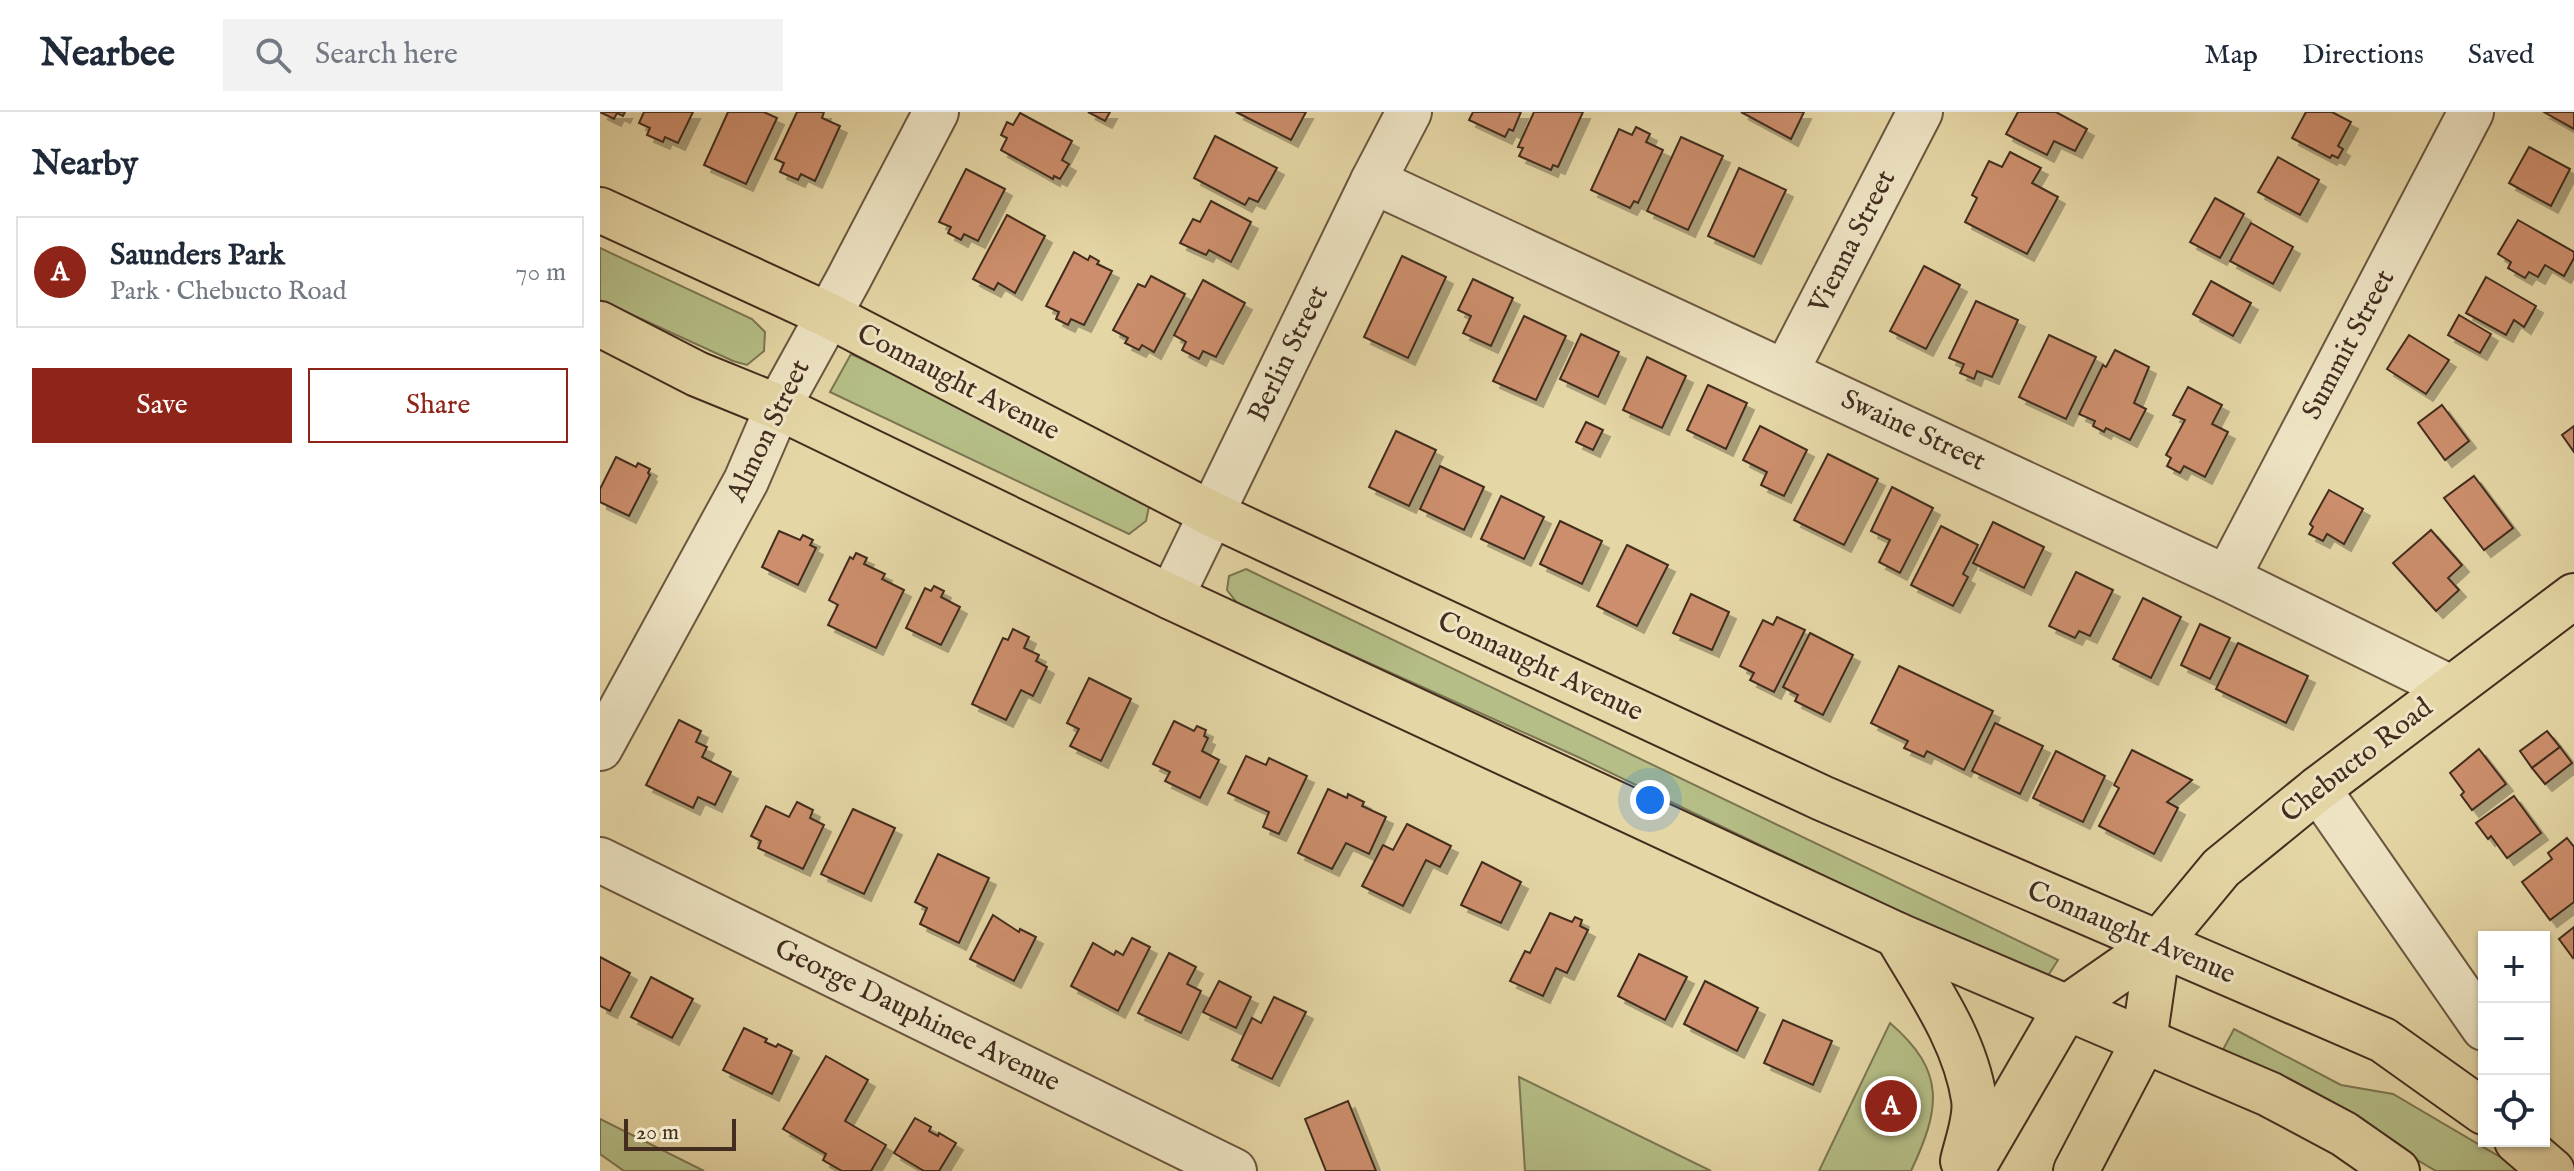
<!DOCTYPE html>
<meta charset="utf-8">
<style>
:root{--surface:#fff;--page:#f2f2f3;--text:#1f2937;--muted:#747a83;--line:#e0e1e3;--accent:#8f2418}
body{margin:0;font-family:"IM FELL English",serif;background:var(--page);color:var(--text)}
.controls{position:absolute;right:24px;bottom:24px;display:grid;overflow:hidden;border-radius:0px;box-shadow:0 2px 6px #0004}
.controls button{width:72px;height:72px;display:grid;place-items:center;padding:0;border:0;border-bottom:2px solid var(--line);background:var(--surface);color:var(--text);font:40px sans-serif}
.scale{position:absolute;left:24px;bottom:20px;width:112px;box-sizing:border-box;padding-left:8px;border:4px solid #432d1f;border-top:0;font-size:22px;line-height:28px;white-space:nowrap;color:#432d1f;-webkit-text-stroke:6px #eee4c4;paint-order:stroke}
.you{position:absolute;left:1050px;top:688px;width:28px;height:28px;margin:-20px;border:6px solid #fff;border-radius:50%;background:#1a73e8;box-shadow:0 0 0 12px #1a73e833}
.badge{display:grid;place-items:center;width:52px;height:52px;border-radius:50%;background:var(--accent);color:#fff;font-size:26px;font-weight:700}
.pin{position:absolute;translate:-50% -50%;border:4px solid #fff;box-shadow:0 2px 8px #0006}
.list{margin:0;padding:0;list-style:none}
h2{display:flex;justify-content:space-between;align-items:center;height:104px;margin:0;padding:0 32px;font-size:34px}
h2 small{font-size:26px;font-weight:400;color:var(--muted)}
.list li{display:grid;grid-template-columns:52px 1fr auto;gap:24px;align-items:center;box-sizing:border-box;height:112px;margin:0 16px 16px;padding:0 16px;border:2px solid var(--line);border-radius:0px}
.list b{display:block;font-size:30px;white-space:nowrap}
.list p{margin:0;font-size:26px;white-space:nowrap;color:var(--muted)}
.list em{font-size:26px;font-style:normal;color:var(--muted)}
.actions{display:flex;gap:16px;padding:24px 32px}
.actions a{flex:1;padding:18px 0;border:2px solid var(--accent);border-radius:0px;text-align:center;font-size:28px;color:var(--accent)}
.actions .main{background:var(--accent);color:#fff}
.icon{flex:none;width:44px;height:44px;fill:none;stroke:currentColor;stroke-width:2;stroke-linecap:round;stroke-linejoin:round}
.map{position:relative;flex:none;width:1974px;height:1059px;overflow:hidden}
header{display:flex;align-items:center;gap:48px;box-sizing:border-box;height:112px;padding:0 40px;background:var(--surface);border-bottom:2px solid var(--line)}
header strong{font-size:38px}
nav{display:flex;gap:44px;margin-inline-start:auto;font-size:28px}
.search{width:560px;height:72px;background:var(--page);display:flex;align-items:center;gap:20px;box-sizing:border-box;padding:0 28px;border-radius:0px;color:var(--muted);font-size:30px}
main{display:flex}
aside{flex:1;background:var(--surface)}
.map>svg:first-child{display:block}
.green{fill:#b5be86;stroke:#7c7652;stroke-width:2}
.building{fill:#cc8e6c;stroke:#432d1f;stroke-width:2;filter:url(#shadow)}
.lines{fill:none;stroke-linecap:round;stroke-linejoin:round}
.minor-casing{stroke:#6c5740;stroke-width:48}
.tertiary-casing{stroke:#6c5740;stroke-width:48}
.primary-casing{stroke:#432d1f;stroke-width:48}
.minor{stroke:#eee4c4;stroke-width:44}
.tertiary{stroke:#eee4c4;stroke-width:44}
.primary{stroke:#e5d6a5;stroke-width:44}
.labels{text-anchor:middle;dominant-baseline:central;stroke-width:6;stroke-linejoin:round;paint-order:stroke}
.street-label{font-size:28px;fill:#432d1f;stroke:#eee4c4}
</style>
<header>
<strong>Nearbee</strong>
<div class="search"><svg class="icon" aria-label="search" viewBox="0 0 24 24"><circle cx="10" cy="10" r="6"/><path d="M15 15l6 6"/></svg>Search here</div>
<nav><a>Map</a><a>Directions</a><a>Saved</a></nav>
</header>
<main>
<aside>
<h2>Nearby<small></small></h2>
<ul class="list">
<li><span class="badge">A</span><div><b>Saunders Park</b><p>Park · Chebucto Road</p></div><em>70 m</em></li>
</ul>
<div class="actions"><a class="main">Save</a><a>Share</a></div>
</aside>
<div class="map">
<svg width="1974" height="1059" viewBox="0 0 1974 1059">
<defs>
<filter id="shadow"><feDropShadow dx="7" dy="7" stdDeviation="0" flood-color="#0004"/></filter>
</defs>
<rect width="100%" height="100%" fill="#e5d6a5"/>
<filter id="stains"><feTurbulence type="fractalNoise" baseFrequency=".0025" numOctaves="4"/><feColorMatrix values="0 0 0 0 .2 0 0 0 0 .09 0 0 0 0 .02 0 0 0 .5 -.17"/></filter>
<radialGradient id="worn" r=".72"><stop offset=".6" stop-color="#630" stop-opacity="0"/><stop offset="1" stop-color="#630" stop-opacity=".3"/></radialGradient>
<g class="green">
<path d="M 0,136 L 152,207 L 165,220 L 164,239 L 147,253 L 133,249 L 0,188 Z"/>
<path d="M 251,242 L 539,376 L 550,390 L 546,409 L 529,422 L 230,280 Z"/>
<path d="M 646,457 L 1458,848 L 1444,870 L 978,645 L 638,492 L 627,478 L 629,464 Z"/>
<path d="M 1290,911 C 1347,960 1340,997 1311,1059 L 1219,1059 Z"/>
<path d="M 1634,917 L 1741,973 L 1793,982 L 1924,1059 L 1836,1059 L 1778,1025 L 1618,947 Z"/>
<path d="M 919,965 L 1111,1059 L 925,1059 Z"/>
<path d="M 0,1007 L 104,1059 L 24,1059 L 0,1042 Z"/>
</g>
<g class="building">
<path d="M 0,0 L 25,0 L 23,4 L 17,1 L 14,7 Z"/>
<path d="M 44,0 L 93,0 L 78,31 L 65,25 L 63,30 L 47,23 L 50,16 L 39,11 Z"/>
<path d="M 128,0 L 164,0 L 177,6 L 146,72 L 104,53 Z"/>
<path d="M 197,0 L 224,0 L 222,6 L 240,14 L 215,69 L 201,62 L 198,68 L 180,60 L 184,51 L 175,47 Z"/>
<path d="M 488,0 L 510,0 L 505,9 Z"/>
<path d="M 636,0 L 706,0 L 691,28 Z"/>
<path d="M 873,0 L 921,0 L 913,19 L 909,17 L 905,25 L 869,8 Z"/>
<path d="M 934,0 L 983,0 L 958,55 L 953,53 L 951,58 L 919,44 L 923,36 L 918,35 Z"/>
<path d="M 1141,0 L 1204,0 L 1191,27 Z"/>
<path d="M 1418,0 L 1456,0 L 1487,17 L 1475,39 L 1454,29 L 1447,43 L 1406,22 Z"/>
<path d="M 1706,0 L 1732,0 L 1751,10 L 1738,34 L 1743,37 L 1738,46 L 1732,43 L 1730,46 L 1692,26 Z"/>
<path d="M 1944,0 L 1974,0 L 1974,17 Z"/>
<path d="M 420,1 L 472,29 L 462,48 L 469,52 L 460,67 L 454,64 L 453,67 L 401,38 L 407,26 L 401,23 L 407,10 L 413,13 Z"/>
<path d="M 1036,15 L 1050,22 L 1046,30 L 1063,38 L 1038,91 L 1034,89 L 1030,96 L 991,78 L 1019,17 L 1032,23 Z"/>
<path d="M 615,24 L 677,56 L 658,90 L 649,86 L 645,93 L 594,66 Z"/>
<path d="M 1081,25 L 1123,44 L 1088,118 L 1047,99 Z"/>
<path d="M 1929,35 L 1970,57 L 1951,94 L 1909,71 Z"/>
<path d="M 1410,40 L 1441,56 L 1432,71 L 1458,85 L 1427,142 L 1365,110 L 1377,86 L 1372,83 L 1389,49 L 1402,55 Z"/>
<path d="M 1678,45 L 1719,68 L 1700,103 L 1658,80 Z"/>
<path d="M 1139,56 L 1186,78 L 1154,145 L 1108,124 Z"/>
<path d="M 366,57 L 405,77 L 378,129 L 364,122 L 361,128 L 348,121 L 351,115 L 339,110 Z"/>
<path d="M 1615,86 L 1644,102 L 1620,146 L 1590,130 Z"/>
<path d="M 611,89 L 651,110 L 631,150 L 609,138 L 606,143 L 580,131 L 593,107 L 600,110 Z"/>
<path d="M 407,103 L 445,124 L 415,181 L 398,171 L 394,178 L 373,167 Z"/>
<path d="M 1918,108 L 1974,140 L 1974,146 L 1964,164 L 1945,153 L 1938,165 L 1929,160 L 1925,166 L 1908,156 L 1911,150 L 1898,142 Z"/>
<path d="M 1651,111 L 1693,135 L 1673,172 L 1630,149 Z"/>
<path d="M 474,140 L 488,148 L 490,144 L 499,149 L 497,152 L 512,159 L 484,213 L 471,207 L 468,213 L 456,207 L 459,200 L 446,194 Z"/>
<path d="M 802,144 L 846,165 L 808,246 L 764,225 Z"/>
<path d="M 1324,154 L 1360,173 L 1326,237 L 1290,219 Z"/>
<path d="M 551,164 L 585,182 L 554,240 L 542,233 L 539,238 L 525,231 L 528,226 L 513,218 L 538,172 L 545,175 Z"/>
<path d="M 1886,165 L 1936,194 L 1924,215 L 1914,208 L 1906,223 L 1866,201 Z"/>
<path d="M 873,167 L 913,186 L 891,234 L 863,221 L 871,204 L 858,198 Z"/>
<path d="M 603,168 L 645,191 L 616,245 L 603,239 L 599,247 L 582,238 L 586,230 L 574,223 Z"/>
<path d="M 1611,169 L 1651,191 L 1633,224 L 1593,202 Z"/>
<path d="M 1376,189 L 1418,208 L 1392,265 L 1377,259 L 1374,267 L 1360,261 L 1364,252 L 1349,246 Z"/>
<path d="M 1859,203 L 1891,222 L 1880,241 L 1848,223 Z"/>
<path d="M 924,204 L 966,224 L 936,288 L 893,269 Z"/>
<path d="M 981,222 L 1019,240 L 998,285 L 960,267 Z"/>
<path d="M 1449,223 L 1496,245 L 1466,307 L 1419,285 Z"/>
<path d="M 1809,223 L 1849,248 L 1826,282 L 1787,257 Z"/>
<path d="M 1515,238 L 1549,255 L 1534,291 L 1546,297 L 1530,328 L 1506,316 L 1504,320 L 1493,314 L 1495,309 L 1479,302 L 1503,253 L 1506,255 Z"/>
<path d="M 1047,245 L 1086,264 L 1062,316 L 1023,298 Z"/>
<path d="M 1108,273 L 1147,291 L 1126,337 L 1087,318 Z"/>
<path d="M 1588,275 L 1622,293 L 1612,312 L 1628,320 L 1605,365 L 1584,354 L 1580,361 L 1567,354 L 1571,346 L 1566,343 L 1585,308 L 1573,303 Z"/>
<path d="M 1842,293 L 1869,329 L 1845,348 L 1818,311 Z"/>
<path d="M 986,310 L 1003,318 L 993,338 L 976,330 Z"/>
<path d="M 1160,314 L 1207,338 L 1184,384 L 1161,373 L 1167,360 L 1143,348 Z"/>
<path d="M 1974,314 L 1974,340 L 1962,323 Z"/>
<path d="M 796,319 L 836,338 L 809,394 L 769,375 Z"/>
<path d="M 1228,342 L 1278,367 L 1244,433 L 1194,408 Z"/>
<path d="M 16,345 L 36,355 L 38,351 L 50,357 L 48,361 L 50,363 L 29,404 L 0,390 L 0,377 Z"/>
<path d="M 840,354 L 884,375 L 864,418 L 820,397 Z"/>
<path d="M 1874,364 L 1913,416 L 1884,438 L 1844,386 Z"/>
<path d="M 1292,375 L 1333,396 L 1300,461 L 1279,450 L 1290,428 L 1271,419 Z"/>
<path d="M 1729,378 L 1763,397 L 1744,432 L 1727,422 L 1723,429 L 1709,422 L 1713,415 L 1710,412 Z"/>
<path d="M 901,384 L 944,405 L 924,447 L 881,427 Z"/>
<path d="M 960,409 L 1002,429 L 982,472 L 940,452 Z"/>
<path d="M 1393,410 L 1444,435 L 1424,476 L 1373,451 Z"/>
<path d="M 1341,414 L 1378,433 L 1363,462 L 1368,465 L 1353,494 L 1311,473 Z"/>
<path d="M 1831,418 L 1862,453 L 1848,466 L 1859,478 L 1836,499 L 1793,451 Z"/>
<path d="M 179,419 L 200,428 L 203,423 L 213,428 L 210,433 L 216,436 L 198,473 L 162,455 Z"/>
<path d="M 1027,433 L 1068,453 L 1037,514 L 997,494 Z"/>
<path d="M 256,441 L 267,446 L 264,452 L 285,462 L 282,467 L 304,478 L 276,536 L 228,513 L 238,493 L 229,488 L 250,445 L 253,447 Z"/>
<path d="M 1476,460 L 1513,478 L 1490,524 L 1479,519 L 1475,526 L 1449,514 Z"/>
<path d="M 334,474 L 344,479 L 341,485 L 360,495 L 341,533 L 306,516 L 325,476 L 331,479 Z"/>
<path d="M 1091,482 L 1129,500 L 1112,538 L 1073,521 Z"/>
<path d="M 1543,486 L 1581,505 L 1551,566 L 1513,547 Z"/>
<path d="M 1177,505 L 1205,518 L 1174,580 L 1150,568 L 1154,561 L 1140,554 L 1163,508 L 1173,513 Z"/>
<path d="M 1600,512 L 1630,526 L 1610,567 L 1581,553 Z"/>
<path d="M 413,517 L 429,525 L 424,536 L 439,543 L 436,549 L 447,555 L 433,584 L 421,578 L 406,608 L 372,592 L 403,526 L 408,528 Z"/>
<path d="M 1210,521 L 1253,543 L 1223,603 L 1195,589 L 1198,583 L 1183,575 Z"/>
<path d="M 1638,531 L 1708,564 L 1686,611 L 1616,577 Z"/>
<path d="M 1299,554 L 1393,599 L 1364,658 L 1327,639 L 1324,645 L 1304,636 L 1308,629 L 1271,611 Z"/>
<path d="M 489,566 L 531,587 L 501,649 L 470,634 L 479,617 L 467,611 Z"/>
<path d="M 79,608 L 101,619 L 96,630 L 107,635 L 102,645 L 131,660 L 115,693 L 98,685 L 93,696 L 46,673 Z"/>
<path d="M 574,609 L 594,619 L 597,614 L 606,618 L 604,624 L 608,626 L 602,639 L 619,648 L 600,686 L 565,669 L 570,660 L 553,652 Z"/>
<path d="M 1395,611 L 1443,634 L 1420,682 L 1372,659 Z"/>
<path d="M 1947,619 L 1960,635 L 1932,656 L 1920,639 Z"/>
<path d="M 1960,635 L 1972,651 L 1945,672 L 1932,656 Z"/>
<path d="M 1879,637 L 1906,672 L 1872,698 L 1861,683 L 1864,680 L 1850,661 Z"/>
<path d="M 1532,638 L 1592,668 L 1567,690 L 1578,696 L 1554,742 L 1499,714 L 1519,676 L 1514,673 Z"/>
<path d="M 1456,639 L 1505,664 L 1483,710 L 1433,686 Z"/>
<path d="M 646,644 L 666,653 L 669,646 L 707,664 L 679,722 L 663,715 L 669,700 L 628,681 Z"/>
<path d="M 728,677 L 747,686 L 748,682 L 764,690 L 762,694 L 786,705 L 769,742 L 746,731 L 732,757 L 698,741 Z"/>
<path d="M 1914,684 L 1941,721 L 1907,746 L 1891,724 L 1888,727 L 1876,711 Z"/>
<path d="M 197,690 L 213,698 L 210,706 L 224,713 L 203,757 L 158,736 L 161,729 L 151,724 L 166,694 L 189,705 Z"/>
<path d="M 253,697 L 295,716 L 264,782 L 221,762 Z"/>
<path d="M 807,712 L 851,734 L 840,755 L 826,748 L 803,794 L 762,774 L 783,733 L 793,738 Z"/>
<path d="M 1967,726 L 1974,735 L 1974,790 L 1950,808 L 1922,770 L 1952,747 L 1948,741 Z"/>
<path d="M 338,742 L 389,766 L 359,831 L 320,812 L 327,796 L 315,790 Z"/>
<path d="M 882,750 L 921,770 L 901,811 L 861,793 Z"/>
<path d="M 950,801 L 972,810 L 975,805 L 982,808 L 980,814 L 988,818 L 967,861 L 956,856 L 943,884 L 910,869 L 925,839 L 930,841 Z"/>
<path d="M 393,803 L 419,820 L 420,817 L 436,825 L 414,869 L 370,847 Z"/>
<path d="M 1974,815 L 1974,845 L 1973,846 L 1959,827 Z"/>
<path d="M 532,826 L 550,835 L 518,899 L 471,874 L 493,831 L 514,843 L 516,839 L 523,843 Z"/>
<path d="M 569,841 L 596,855 L 587,872 L 601,879 L 581,921 L 538,901 Z"/>
<path d="M 1039,842 L 1087,865 L 1065,908 L 1018,884 Z"/>
<path d="M 0,845 L 30,861 L 10,899 L 0,894 Z"/>
<path d="M 51,865 L 93,887 L 72,926 L 31,905 Z"/>
<path d="M 619,869 L 651,885 L 636,916 L 603,900 Z"/>
<path d="M 1105,869 L 1158,896 L 1137,939 L 1084,912 Z"/>
<path d="M 674,885 L 706,900 L 672,967 L 632,948 L 652,906 L 661,911 Z"/>
<path d="M 1183,908 L 1232,929 L 1213,973 L 1164,951 Z"/>
<path d="M 144,916 L 167,927 L 165,930 L 176,935 L 178,932 L 192,939 L 172,982 L 123,958 Z"/>
<path d="M 226,944 L 268,968 L 245,1009 L 286,1033 L 271,1059 L 242,1059 L 223,1048 L 226,1042 L 183,1017 Z"/>
<path d="M 748,989 L 776,1059 L 726,1059 L 705,1007 Z"/>
<path d="M 315,1006 L 331,1015 L 329,1019 L 338,1024 L 339,1021 L 356,1031 L 339,1059 L 324,1059 L 294,1041 Z"/>
</g>
<g class="lines">
<g class="minor-casing">
<g id="minor">
<path d="M 773,69 L 1627,466 L 1851,576"/>
<path d="M 1186,259 L 1320,0"/>
<path d="M 1627,466 L 1871,0"/>
<path d="M 571,485 L 773,69 L 809,0"/>
<path d="M 1718,677 L 1884,916"/>
<path d="M 0,748 L 634,1059"/>
</g>
</g>
<g class="tertiary-casing">
<path id="tertiary" d="M 0,636 L 146,369 L 178,295 L 248,168 L 336,0"/>
</g>
<g class="primary-casing">
<g id="primary">
<path d="M 0,98 L 228,203 L 612,402 L 1222,686 L 1783,928 L 1884,1000"/>
<path d="M 0,212 L 97,262 L 178,295 L 571,485 L 1297,823 L 1669,982 L 1744,1022 L 1797,1059"/>
<path d="M 1297,823 C 1327,875 1365,927 1374,987 C 1377,1006 1367,1031 1363,1049"/>
<path d="M 1917,1029 L 1952,1059"/>
<path d="M 1371,1059 L 1466,896 L 1558,832 L 1621,756 L 1718,677 L 1974,484"/>
<path d="M 1476,1059 L 1544,929 L 1558,832"/>
</g>
</g>
<use href="#minor" class="minor"/>
<use href="#tertiary" class="tertiary"/>
<use href="#primary" class="primary"/>
</g>
<g class="labels">
<g class="street-label">
<text transform="translate(1253 130) rotate(-63)">Vienna Street</text>
<text transform="translate(1749 233) rotate(-62)">Summit Street</text>
<text transform="translate(689 242) rotate(-64)">Berlin Street</text>
<text transform="translate(358 271) rotate(27)">Connaught Avenue</text>
<text transform="translate(169 319) rotate(-64)">Almon Street</text>
<text transform="translate(1313 319) rotate(25)">Swaine Street</text>
<text transform="translate(940 555) rotate(25)">Connaught Avenue</text>
<text transform="translate(1757 649) rotate(-38)">Chebucto Road</text>
<text transform="translate(1531 821) rotate(23)">Connaught Avenue</text>
<text transform="translate(317 904) rotate(26)">George Dauphinee Avenue</text>
</g>
</g>
<rect width="100%" height="100%" filter="url(#stains)"/>
<rect width="100%" height="100%" fill="url(#worn)"/>
</svg>
<div class="controls">
<button>+</button>
<button>−</button>
<button><svg class="icon" aria-label="locate" viewBox="0 0 24 24"><circle cx="12" cy="12" r="6"/><path d="M12 2v4M12 18v4M2 12h4M18 12h4"/></svg></button>
</div>
<div class="scale">20 m</div>
<div class="you"></div>
<div class="pin badge" style="left:1291px;top:994px">A</div>
</div>
</main>
